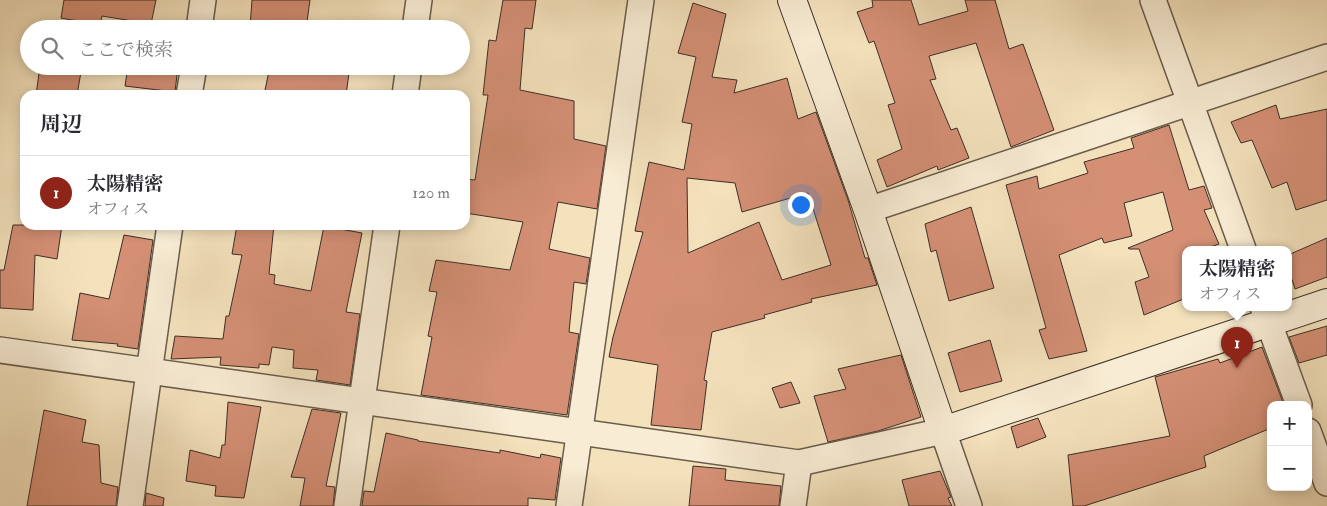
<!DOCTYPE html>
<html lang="ja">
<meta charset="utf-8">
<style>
:root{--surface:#fff;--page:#f7f7f7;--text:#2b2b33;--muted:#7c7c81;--line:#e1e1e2;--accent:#8f2418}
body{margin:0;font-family:"IM FELL Double Pica","Noto Serif JP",serif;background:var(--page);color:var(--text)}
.controls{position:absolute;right:15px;bottom:15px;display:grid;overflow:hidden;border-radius:10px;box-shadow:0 2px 12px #0003}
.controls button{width:45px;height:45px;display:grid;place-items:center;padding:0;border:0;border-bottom:1px solid var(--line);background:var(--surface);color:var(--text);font:25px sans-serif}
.you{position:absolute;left:800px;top:204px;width:18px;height:18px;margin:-12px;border:4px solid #fff;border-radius:50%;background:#1a73e8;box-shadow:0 0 0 8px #1a73e833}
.badge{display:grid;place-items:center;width:32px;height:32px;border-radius:50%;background:var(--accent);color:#fff;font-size:16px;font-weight:700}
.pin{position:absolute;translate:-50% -41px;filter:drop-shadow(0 1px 2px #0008)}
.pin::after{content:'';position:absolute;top:26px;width:18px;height:15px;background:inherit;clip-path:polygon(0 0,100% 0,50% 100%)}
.popup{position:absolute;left:1182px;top:246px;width:110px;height:65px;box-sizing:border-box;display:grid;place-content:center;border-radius:10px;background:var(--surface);filter:drop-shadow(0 1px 4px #0005);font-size:16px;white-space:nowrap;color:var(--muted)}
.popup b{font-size:19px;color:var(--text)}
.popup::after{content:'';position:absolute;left:50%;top:100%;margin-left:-10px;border:10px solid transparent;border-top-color:var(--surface)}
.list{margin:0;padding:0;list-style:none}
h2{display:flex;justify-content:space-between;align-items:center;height:65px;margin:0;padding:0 20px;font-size:21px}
h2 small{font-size:16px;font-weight:400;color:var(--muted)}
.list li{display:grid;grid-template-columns:32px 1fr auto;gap:15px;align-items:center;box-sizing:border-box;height:75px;padding:0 20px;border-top:1px solid var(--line)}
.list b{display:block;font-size:19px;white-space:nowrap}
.list p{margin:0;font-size:16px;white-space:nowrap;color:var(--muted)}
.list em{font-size:16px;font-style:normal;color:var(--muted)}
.icon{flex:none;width:28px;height:28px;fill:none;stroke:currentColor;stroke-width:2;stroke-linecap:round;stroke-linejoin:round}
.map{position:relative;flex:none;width:1327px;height:506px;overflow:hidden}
.search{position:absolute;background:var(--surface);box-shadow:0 2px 12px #0003;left:20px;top:20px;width:450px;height:55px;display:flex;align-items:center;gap:12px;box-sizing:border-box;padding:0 18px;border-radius:28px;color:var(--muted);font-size:19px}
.panel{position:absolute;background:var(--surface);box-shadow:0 2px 12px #0003;left:20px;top:90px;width:450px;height:140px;border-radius:15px}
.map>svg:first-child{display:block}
.building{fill:#d48f75;stroke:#3c2f27;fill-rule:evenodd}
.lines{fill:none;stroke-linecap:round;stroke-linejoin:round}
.street-casing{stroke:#6a5c4c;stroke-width:28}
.secondary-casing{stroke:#3c2f27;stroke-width:30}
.street{stroke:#f8ecd4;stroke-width:25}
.secondary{stroke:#f8ecd4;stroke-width:28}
</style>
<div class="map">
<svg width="1327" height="506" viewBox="0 0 1327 506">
<rect width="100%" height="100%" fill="#f4e2bd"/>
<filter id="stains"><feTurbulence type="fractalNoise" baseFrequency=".004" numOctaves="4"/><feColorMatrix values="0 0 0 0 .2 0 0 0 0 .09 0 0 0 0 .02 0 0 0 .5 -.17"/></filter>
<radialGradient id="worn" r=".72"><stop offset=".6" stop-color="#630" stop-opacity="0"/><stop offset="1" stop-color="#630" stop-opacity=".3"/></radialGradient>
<g class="building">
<path d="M 64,0 L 156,0 L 151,24 L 102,16 L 100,25 L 61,18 Z"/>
<path d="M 252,0 L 310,0 L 306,29 L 250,27 Z"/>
<path d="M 503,0 L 536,0 L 532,29 L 525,28 L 520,90 L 574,101 L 574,139 L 606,146 L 597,209 L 558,202 L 549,249 L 590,258 L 586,284 L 574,282 L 569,332 L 579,334 L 567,415 L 421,395 L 432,337 L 428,336 L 437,292 L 429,291 L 436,260 L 510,270 L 523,222 L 465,213 L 465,179 L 475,180 L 488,95 L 483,95 L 489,40 L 496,41 Z"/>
<path d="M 872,0 L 911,0 L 919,25 L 968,11 L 965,0 L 995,0 L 1009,49 L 1023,44 L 1054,130 L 1011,147 L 976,43 L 929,56 L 936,79 L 930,80 L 951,130 L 957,128 L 969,158 L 938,170 L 937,166 L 887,187 L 877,160 L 902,149 L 888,105 L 895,103 L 874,41 L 869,43 L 857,12 L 873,7 Z"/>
<path d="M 693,3 L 726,14 L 712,77 L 737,80 L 734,93 L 787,78 L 798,119 L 816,112 L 848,200 L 865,258 L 868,258 L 877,285 L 811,299 L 812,302 L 764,315 L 765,318 L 712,332 L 704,380 L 707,381 L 701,430 L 651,425 L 658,365 L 609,357 L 613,337 L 643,232 L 635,231 L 649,162 L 684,170 L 692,124 L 682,122 L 696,57 L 678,53 ZM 687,178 L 735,183 L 742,212 L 808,193 L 831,265 L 782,280 L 759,222 L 688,253 Z"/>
<path d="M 40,66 L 82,66 L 77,95 L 36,95 Z"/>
<path d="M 128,66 L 178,66 L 175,92 L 125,86 Z"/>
<path d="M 270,66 L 350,66 L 346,95 L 264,95 Z"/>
<path d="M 1276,105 L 1280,119 L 1327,109 L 1327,200 L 1296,210 L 1287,182 L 1272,188 L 1252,140 L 1241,143 L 1231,122 Z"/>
<path d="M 1169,125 L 1189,190 L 1204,186 L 1212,208 L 1204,210 L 1219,244 L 1205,249 L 1186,249 L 1186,298 L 1144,315 L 1135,282 L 1149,277 L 1139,249 L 1129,249 L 1128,248 L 1173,230 L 1163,192 L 1124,203 L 1132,236 L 1104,243 L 1102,238 L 1059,255 L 1087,351 L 1049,359 L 1039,330 L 1046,328 L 1006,185 L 1037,176 L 1039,189 L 1088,173 L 1084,162 L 1134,148 L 1131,138 Z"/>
<path d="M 971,207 L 994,288 L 949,301 L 936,250 L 931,252 L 925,224 Z"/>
<path d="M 13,225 L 62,225 L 57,259 L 35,255 L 33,310 L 0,308 L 0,270 L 4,270 Z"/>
<path d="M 237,225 L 274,225 L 269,274 L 275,275 L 274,284 L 311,291 L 324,226 L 362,233 L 346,312 L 360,314 L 350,385 L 316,380 L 318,370 L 293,368 L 294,350 L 272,347 L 269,365 L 259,364 L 259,368 L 220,365 L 221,357 L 171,359 L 175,336 L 223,339 L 226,316 L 229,316 L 242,255 L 232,254 Z"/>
<path d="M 124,235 L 153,240 L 138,349 L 117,346 L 118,344 L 72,340 L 80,293 L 109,299 Z"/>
<path d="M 1327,238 L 1327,277 L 1295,289 L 1288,267 L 1288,255 Z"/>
<path d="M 1327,326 L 1327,355 L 1299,363 L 1289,337 Z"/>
<path d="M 990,340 L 1002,381 L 960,392 L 948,353 Z"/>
<path d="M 1262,347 L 1284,405 L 1271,405 L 1271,428 L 1204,456 L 1206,467 L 1084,506 L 1073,506 L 1068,455 L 1170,436 L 1155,377 L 1218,359 L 1220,363 Z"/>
<path d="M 901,355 L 921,417 L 878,431 L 828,442 L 814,396 L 846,389 L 838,369 Z"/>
<path d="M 791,382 L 800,403 L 780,408 L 772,388 Z"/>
<path d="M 228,402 L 261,407 L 244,498 L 215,496 L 216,486 L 186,481 L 190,450 L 220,458 L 222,445 L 225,445 Z"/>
<path d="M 312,409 L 341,413 L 326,486 L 335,487 L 333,506 L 300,506 L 305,478 L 291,477 Z"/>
<path d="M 44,410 L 86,420 L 82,442 L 99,445 L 101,483 L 118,487 L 116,506 L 27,506 Z"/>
<path d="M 1038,418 L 1046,437 L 1017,448 L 1011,427 Z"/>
<path d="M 386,433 L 418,440 L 418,441 L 500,453 L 500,450 L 540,458 L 541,454 L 561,458 L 555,500 L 528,498 L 528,506 L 362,506 L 364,491 L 374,492 Z"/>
<path d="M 693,466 L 726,469 L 725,480 L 781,486 L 779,506 L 689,506 Z"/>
<path d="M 940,471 L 951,497 L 948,498 L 952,506 L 909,506 L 902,480 Z"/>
<path d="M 146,493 L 164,498 L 163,506 L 145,506 Z"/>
</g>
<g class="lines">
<g class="street-casing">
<g id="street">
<path d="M 1153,0 L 1243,249"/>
<path d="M 199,29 L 203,0"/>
<path d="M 415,29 L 419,0"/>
<path d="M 189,95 L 194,66"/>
<path d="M 405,95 L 409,66"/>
<path d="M 868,210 L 1327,57"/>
<path d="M 1263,307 L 1299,405"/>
<path d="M 0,350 L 799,463 L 943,431 L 969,506"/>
<path d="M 1308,431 L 1327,483"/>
<path d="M 130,506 L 170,225"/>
<path d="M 347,506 L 387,225"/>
<path d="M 569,506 L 641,0"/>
<path d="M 793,506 L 799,463"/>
</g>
</g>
<g class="secondary-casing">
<path id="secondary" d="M 792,0 L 868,210 L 943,431 L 1327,303"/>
</g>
<use href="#street" class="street"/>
<use href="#secondary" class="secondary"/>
</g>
<rect width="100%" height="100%" filter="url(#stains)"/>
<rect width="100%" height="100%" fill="url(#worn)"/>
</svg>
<div class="controls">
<button>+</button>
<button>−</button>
</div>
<div class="you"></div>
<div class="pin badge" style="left:1237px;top:368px">1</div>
<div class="popup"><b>太陽精密</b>オフィス</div>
<div class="search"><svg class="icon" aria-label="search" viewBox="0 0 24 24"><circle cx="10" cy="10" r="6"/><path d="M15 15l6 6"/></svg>ここで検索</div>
<section class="panel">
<h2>周辺<small></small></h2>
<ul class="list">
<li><span class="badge">1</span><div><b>太陽精密</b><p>オフィス</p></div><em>120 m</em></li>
</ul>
</section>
</div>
